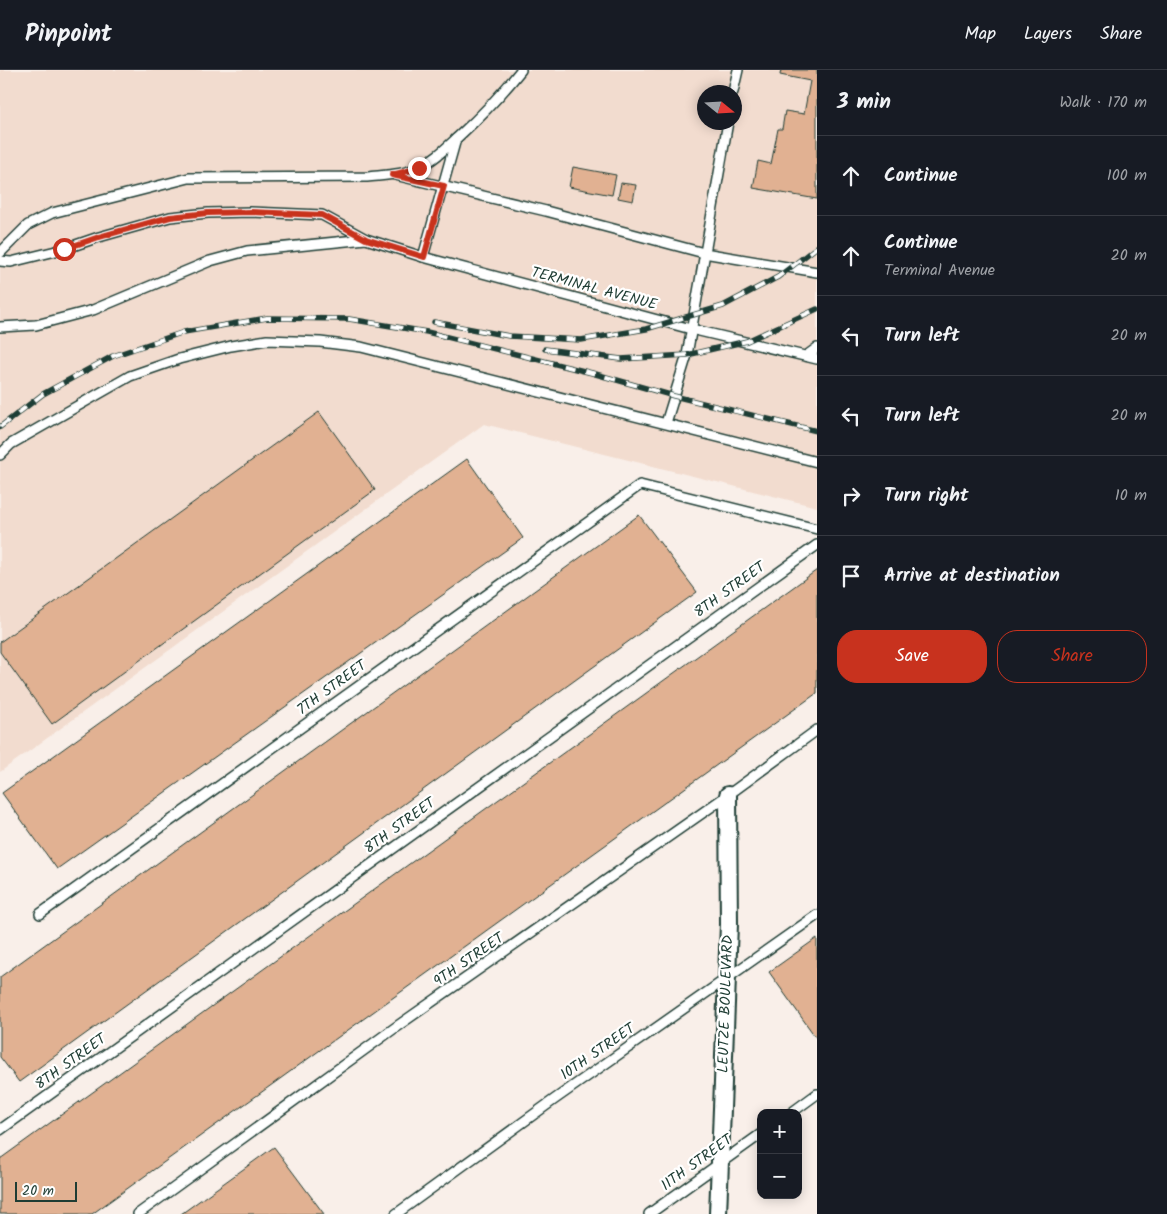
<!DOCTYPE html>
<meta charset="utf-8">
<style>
:root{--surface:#171b24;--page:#242831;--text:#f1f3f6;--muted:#9ea1a6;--line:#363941;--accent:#c8321e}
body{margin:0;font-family:Kalam,sans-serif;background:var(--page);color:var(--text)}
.controls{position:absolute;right:15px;bottom:15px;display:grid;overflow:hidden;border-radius:10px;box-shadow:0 2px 12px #0003}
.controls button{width:45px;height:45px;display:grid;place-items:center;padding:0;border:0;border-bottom:1px solid var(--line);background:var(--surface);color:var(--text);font:25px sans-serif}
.compass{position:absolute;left:697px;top:15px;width:45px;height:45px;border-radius:50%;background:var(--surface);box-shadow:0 2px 12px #0003;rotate:108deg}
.scale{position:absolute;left:15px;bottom:12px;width:62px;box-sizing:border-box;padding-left:5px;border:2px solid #1f3d34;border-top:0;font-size:14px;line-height:18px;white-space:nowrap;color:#1f3d34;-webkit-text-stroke:4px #fff;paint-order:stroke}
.stop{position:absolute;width:15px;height:15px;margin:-11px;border:4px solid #c8321e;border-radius:50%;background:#fff}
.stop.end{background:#c8321e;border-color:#fff;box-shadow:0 1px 5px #0008}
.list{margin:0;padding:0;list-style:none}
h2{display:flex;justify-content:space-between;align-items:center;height:65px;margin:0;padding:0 20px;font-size:21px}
h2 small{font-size:16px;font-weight:400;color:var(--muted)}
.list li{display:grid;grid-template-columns:32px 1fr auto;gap:15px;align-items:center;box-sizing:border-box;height:80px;padding:0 20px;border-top:1px solid var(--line)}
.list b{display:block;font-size:19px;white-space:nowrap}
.list p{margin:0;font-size:16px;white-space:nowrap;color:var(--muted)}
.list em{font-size:16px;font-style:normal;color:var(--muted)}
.actions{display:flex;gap:10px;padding:15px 20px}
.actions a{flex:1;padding:11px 0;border:1px solid var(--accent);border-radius:20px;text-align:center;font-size:18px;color:var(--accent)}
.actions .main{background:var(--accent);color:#fff}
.icon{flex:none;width:28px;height:28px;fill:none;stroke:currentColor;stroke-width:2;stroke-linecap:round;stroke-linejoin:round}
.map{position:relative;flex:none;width:817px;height:1144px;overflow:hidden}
header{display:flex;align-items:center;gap:30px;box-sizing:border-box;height:70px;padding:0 25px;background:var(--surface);border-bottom:1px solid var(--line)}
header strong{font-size:24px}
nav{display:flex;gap:28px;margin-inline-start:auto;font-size:18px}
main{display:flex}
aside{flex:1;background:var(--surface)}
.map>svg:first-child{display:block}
.built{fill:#f2dccf;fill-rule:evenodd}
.building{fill:#e1b192;stroke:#1f3d34}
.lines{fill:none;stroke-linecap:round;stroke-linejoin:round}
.lane-casing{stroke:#1f3d34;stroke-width:12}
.street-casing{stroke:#1f3d34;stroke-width:20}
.lane{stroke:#fff;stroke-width:9}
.street{stroke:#fff;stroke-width:16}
.rail-casing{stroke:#1f3d34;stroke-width:5.5}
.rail{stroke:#fff;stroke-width:4;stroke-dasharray:11;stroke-linecap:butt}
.route{stroke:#c8321e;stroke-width:6}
.labels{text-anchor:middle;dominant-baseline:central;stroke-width:4.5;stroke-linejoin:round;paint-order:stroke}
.street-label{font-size:15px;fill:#1f3d34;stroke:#fff}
</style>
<header>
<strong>Pinpoint</strong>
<nav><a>Map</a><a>Layers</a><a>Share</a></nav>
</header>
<main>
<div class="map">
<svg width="817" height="1144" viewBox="0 0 817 1144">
<rect width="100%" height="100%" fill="#f9efe9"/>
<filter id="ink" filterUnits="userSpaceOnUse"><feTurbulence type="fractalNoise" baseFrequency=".02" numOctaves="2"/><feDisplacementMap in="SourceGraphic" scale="10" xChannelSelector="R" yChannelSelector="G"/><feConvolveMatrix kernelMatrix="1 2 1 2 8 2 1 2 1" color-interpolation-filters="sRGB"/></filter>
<g filter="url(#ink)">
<path class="built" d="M 0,0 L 817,0 L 817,437 L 484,354 L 0,702 ZM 704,22 L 734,22 L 734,52 L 704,52 Z"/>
<g class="building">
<path d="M 781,0 L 817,0 L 817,129 L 753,118 L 758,91 L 771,94 L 778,59 L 782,59 L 785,41 L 804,44 L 810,11 L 780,5 Z"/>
<path d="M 573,97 L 616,105 L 612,125 L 569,117 Z"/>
<path d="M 621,113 L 636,115 L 633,131 L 618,128 Z"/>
<path d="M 319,342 L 375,420 L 52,654 L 0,582 L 0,572 Z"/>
<path d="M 467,389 L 523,468 L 57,799 L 2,723 Z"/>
<path d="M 639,445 L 697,522 L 19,1012 L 0,987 L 0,907 Z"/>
<path d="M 817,500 L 817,623 L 92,1144 L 0,1144 L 0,1089 Z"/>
<path d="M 817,868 L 817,969 L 769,902 Z"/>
<path d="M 274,1077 L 324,1144 L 181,1144 Z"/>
</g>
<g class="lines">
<g class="lane-casing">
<g id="lane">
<path d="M 733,22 L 738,0"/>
<path d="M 395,105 L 546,141 L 704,183 L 817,202"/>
<path d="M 0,183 L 28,155 L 52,143 L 189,108 L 367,107 C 384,105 404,105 419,97 C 434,90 446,78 458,67 C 481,46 502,24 521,0"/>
<path d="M 423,187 L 456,69"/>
<path d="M 0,191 L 11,192 L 64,179 L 99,167 L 170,147 L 208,143 L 251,142 L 322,145 L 366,169 L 423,187 L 691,259 L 817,289"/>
<path d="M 0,257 L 36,255 L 93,240 L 210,191 L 247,181 L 366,169"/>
<path d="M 806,286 L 817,278"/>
<path d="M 666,353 L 687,285 L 728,52"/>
<path d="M 0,385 L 11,374 L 130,306 L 179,289 L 231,276 L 267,270 L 320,272 L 361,277 L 817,392"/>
<path d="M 40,844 L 640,415 L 817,459"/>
<path d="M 791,1043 L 817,1024"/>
<path d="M 0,1060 L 817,475"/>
<path d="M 138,1144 L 396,957 L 728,725 L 817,660"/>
<path d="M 396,1144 L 555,1029 L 817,845"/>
<path d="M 649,1144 L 761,1064"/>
</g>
</g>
<g class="street-casing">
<path id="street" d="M 718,1144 L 729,854 L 728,725"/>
</g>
<use href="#lane" class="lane"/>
<use href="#street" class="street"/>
<g class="rail-casing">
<g id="rail">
<path d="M 434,252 L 509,266 L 581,270 L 646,259 L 723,236 L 778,207 L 817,177"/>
<path d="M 545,279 L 621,289 L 687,285 L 747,271 L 817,239"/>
<path d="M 0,357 L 43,324 L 113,286 L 184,262 L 267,248 L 349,249 L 427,262 L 592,303 L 674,326 L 817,361"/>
</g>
</g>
<use href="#rail" class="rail"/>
</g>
</g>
<g class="lines" filter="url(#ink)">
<path class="route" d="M 64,179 L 99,167 L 170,147 L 208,143 L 251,142 L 322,145 L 366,169 L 424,187 L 444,116 L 392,105 L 419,98"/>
</g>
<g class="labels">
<g class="street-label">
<text transform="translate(594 219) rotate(15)">TERMINAL AVENUE</text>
<text transform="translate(730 520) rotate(-36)">8TH STREET</text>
<text transform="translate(332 618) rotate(-36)">7TH STREET</text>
<text transform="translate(400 756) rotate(-36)">8TH STREET</text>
<text transform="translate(469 890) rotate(-35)">9TH STREET</text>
<text transform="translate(726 934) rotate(-88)">LEUTZE BOULEVARD</text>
<text transform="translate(598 982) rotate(-35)">10TH STREET</text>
<text transform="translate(71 992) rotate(-36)">8TH STREET</text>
<text transform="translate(697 1093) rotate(-36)">11TH STREET</text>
</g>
</g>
</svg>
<div class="controls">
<button>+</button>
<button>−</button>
</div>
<svg class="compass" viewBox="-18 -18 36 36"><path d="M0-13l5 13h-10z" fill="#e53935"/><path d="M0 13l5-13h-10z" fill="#9ea1a6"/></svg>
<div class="scale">20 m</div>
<div class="stop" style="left:64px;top:179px"></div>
<div class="stop end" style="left:419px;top:98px"></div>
</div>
<aside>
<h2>3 min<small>Walk · 170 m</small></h2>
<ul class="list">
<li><svg class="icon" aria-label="ahead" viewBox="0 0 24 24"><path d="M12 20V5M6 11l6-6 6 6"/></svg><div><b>Continue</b></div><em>100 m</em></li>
<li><svg class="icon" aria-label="ahead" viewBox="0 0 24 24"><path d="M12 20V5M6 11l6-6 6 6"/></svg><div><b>Continue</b><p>Terminal Avenue</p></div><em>20 m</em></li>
<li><svg class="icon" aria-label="left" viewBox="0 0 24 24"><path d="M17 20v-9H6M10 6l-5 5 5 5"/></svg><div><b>Turn left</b></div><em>20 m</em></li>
<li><svg class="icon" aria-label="left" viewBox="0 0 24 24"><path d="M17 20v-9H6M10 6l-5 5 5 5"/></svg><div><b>Turn left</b></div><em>20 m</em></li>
<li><svg class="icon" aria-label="right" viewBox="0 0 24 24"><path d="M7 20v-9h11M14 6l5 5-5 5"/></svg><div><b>Turn right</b></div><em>10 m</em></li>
<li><svg class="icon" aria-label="arrive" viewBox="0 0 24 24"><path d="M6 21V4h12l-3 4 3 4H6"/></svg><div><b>Arrive at destination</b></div></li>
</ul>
<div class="actions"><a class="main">Save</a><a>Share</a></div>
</aside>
</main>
